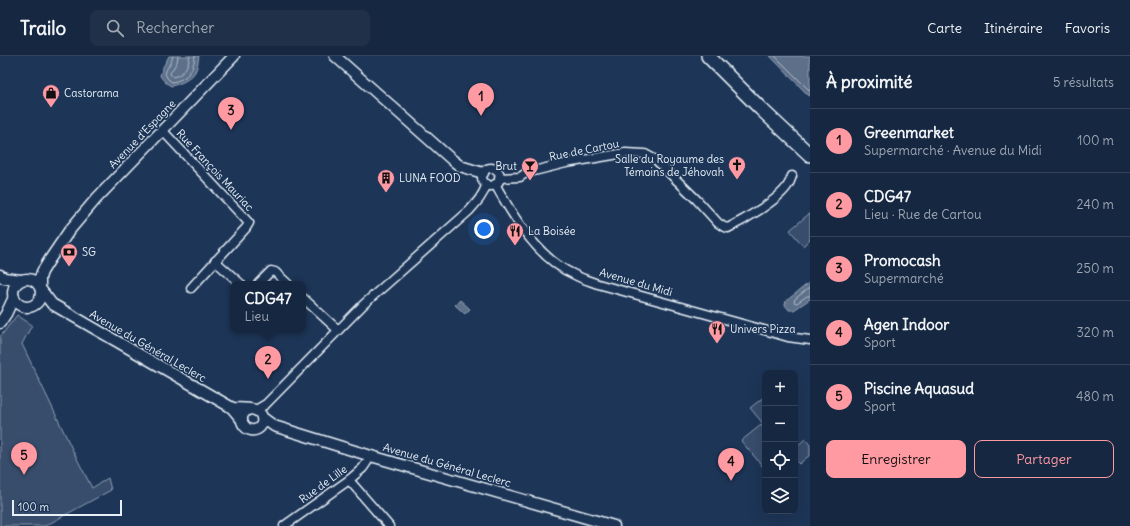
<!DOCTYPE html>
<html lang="fr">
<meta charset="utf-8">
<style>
:root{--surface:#162841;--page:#1f3048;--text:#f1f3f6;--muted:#9ea6b1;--line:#35445a;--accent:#ff9aa2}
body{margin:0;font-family:Delius,sans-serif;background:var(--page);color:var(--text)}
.controls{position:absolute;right:12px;bottom:12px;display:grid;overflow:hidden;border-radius:8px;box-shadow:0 4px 16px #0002}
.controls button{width:36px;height:36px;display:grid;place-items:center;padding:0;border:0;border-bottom:1px solid var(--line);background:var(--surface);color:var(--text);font:20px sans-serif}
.scale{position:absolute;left:12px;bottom:10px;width:110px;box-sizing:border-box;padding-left:4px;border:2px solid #e8f1f8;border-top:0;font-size:11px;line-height:14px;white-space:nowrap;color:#e8f1f8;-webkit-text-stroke:3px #1d3557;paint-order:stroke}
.you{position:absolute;left:484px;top:173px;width:14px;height:14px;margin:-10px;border:3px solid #fff;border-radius:50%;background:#1a73e8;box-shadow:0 0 0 6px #1a73e833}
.badge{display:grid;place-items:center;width:26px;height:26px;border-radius:50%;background:var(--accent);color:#111;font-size:13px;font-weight:700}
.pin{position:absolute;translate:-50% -33px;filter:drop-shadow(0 1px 2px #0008)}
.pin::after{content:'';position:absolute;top:21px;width:14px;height:12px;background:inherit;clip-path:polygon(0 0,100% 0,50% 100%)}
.popup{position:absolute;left:230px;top:225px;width:76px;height:52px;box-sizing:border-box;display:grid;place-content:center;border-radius:8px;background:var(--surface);filter:drop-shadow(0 1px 3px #0005);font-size:13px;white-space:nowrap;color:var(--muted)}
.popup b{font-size:15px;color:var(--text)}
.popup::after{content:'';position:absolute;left:50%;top:100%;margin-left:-8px;border:8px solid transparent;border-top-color:var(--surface)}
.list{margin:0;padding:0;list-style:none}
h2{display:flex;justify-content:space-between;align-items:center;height:52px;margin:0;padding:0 16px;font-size:17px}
h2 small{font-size:13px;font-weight:400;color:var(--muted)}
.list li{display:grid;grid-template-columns:26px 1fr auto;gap:12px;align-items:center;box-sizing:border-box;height:64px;padding:0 16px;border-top:1px solid var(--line)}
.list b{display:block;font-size:15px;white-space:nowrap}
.list p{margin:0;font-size:13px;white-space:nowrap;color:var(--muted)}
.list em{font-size:13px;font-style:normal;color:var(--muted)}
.actions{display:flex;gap:8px;padding:12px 16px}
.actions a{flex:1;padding:9px 0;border:1px solid var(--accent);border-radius:8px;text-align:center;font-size:14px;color:var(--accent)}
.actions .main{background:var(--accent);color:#111}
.icon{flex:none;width:22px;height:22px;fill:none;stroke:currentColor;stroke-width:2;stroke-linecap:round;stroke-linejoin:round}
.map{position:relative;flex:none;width:810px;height:470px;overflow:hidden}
header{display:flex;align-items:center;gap:24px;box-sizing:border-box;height:56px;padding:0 20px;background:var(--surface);border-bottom:1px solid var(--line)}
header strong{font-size:19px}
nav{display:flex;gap:22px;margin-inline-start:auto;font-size:14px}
.search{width:280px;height:36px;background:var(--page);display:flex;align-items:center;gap:10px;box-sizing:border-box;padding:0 14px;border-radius:8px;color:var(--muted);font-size:15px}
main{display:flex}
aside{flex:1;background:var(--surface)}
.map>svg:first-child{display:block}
.green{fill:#374d6c;stroke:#909fb2}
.water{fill:#5d7089;stroke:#95a4b5}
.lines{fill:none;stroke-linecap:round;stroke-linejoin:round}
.shore{stroke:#b0bdcc;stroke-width:1}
.minor-casing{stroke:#e8f1f8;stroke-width:11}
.tertiary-casing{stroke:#e8f1f8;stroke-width:13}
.primary-casing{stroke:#e8f1f8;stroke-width:16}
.minor{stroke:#1d3557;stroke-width:8}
.tertiary{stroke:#1d3557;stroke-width:10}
.primary{stroke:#1d3557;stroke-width:13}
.labels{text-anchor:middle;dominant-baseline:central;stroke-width:3.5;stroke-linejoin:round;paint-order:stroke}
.poi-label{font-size:11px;fill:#e8f1f8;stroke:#1d3557;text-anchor:start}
.street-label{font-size:11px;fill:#e8f1f8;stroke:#1d3557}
</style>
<header>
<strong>Trailo</strong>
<div class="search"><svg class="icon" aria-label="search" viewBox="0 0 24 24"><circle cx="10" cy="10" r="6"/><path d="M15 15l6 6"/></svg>Rechercher</div>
<nav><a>Carte</a><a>Itinéraire</a><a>Favoris</a></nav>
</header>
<main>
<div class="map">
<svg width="810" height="470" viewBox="0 0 810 470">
<rect width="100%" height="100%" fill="#1d3557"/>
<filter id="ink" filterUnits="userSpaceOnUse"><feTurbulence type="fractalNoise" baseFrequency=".025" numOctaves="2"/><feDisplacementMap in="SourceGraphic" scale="8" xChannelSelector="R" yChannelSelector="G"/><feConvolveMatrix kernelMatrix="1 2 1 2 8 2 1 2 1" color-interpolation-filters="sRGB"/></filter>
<g filter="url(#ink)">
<g class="green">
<path d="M 810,157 L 810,183 L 803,190 L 790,174 Z"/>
<path d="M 17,259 L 32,269 L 22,288 L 74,397 L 92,432 L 108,422 L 111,434 L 45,470 L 0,470 L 0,281 Z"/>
<path d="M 765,340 L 765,370 L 750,352 Z"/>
<path d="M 761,369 L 765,374 L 765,413 L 741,385 Z"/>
<path d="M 805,383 L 810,389 L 810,399 L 799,408 L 795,404 L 795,392 Z"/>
</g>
<g class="water">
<path d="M 169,0 L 199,0 C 198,5 198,11 195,16 C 190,24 180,28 171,30 L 165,26 L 160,20 L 162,13 Z"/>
<path d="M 770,0 L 810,0 L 810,41 Z"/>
<path d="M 810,226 L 810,243 L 794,254 L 789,254 L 785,249 L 786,245 Z"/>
<path d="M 460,244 L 470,253 L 465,258 L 455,249 Z"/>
</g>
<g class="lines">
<g class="shore">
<path d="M 173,0 C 172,7 166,12 165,18 L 168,23 L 172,26 C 188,23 193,15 195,0"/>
<path d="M 178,0 L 177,6 L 170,17 L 170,18 L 173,21 C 184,19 188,10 190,0"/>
<path d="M 775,0 L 810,35"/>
<path d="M 810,231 L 795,243 L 794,246 L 797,247 L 807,240 L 810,240"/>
</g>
<g class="minor-casing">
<g id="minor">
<path d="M 162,74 L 249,167 L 246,172 L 191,232"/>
<circle cx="491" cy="121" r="9"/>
<path d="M 499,122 L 520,121 L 526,117 L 566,107 L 625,97 L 645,98 L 656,104 L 697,144 L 718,167 L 724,171 L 728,172 C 744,164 779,144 788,129 C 790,126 791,123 792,120"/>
<path d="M 495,128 C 514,162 538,203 575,219 C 582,223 590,225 598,228 L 764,274 L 788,281 L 810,284"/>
<path d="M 215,205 L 241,228"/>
<path d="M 258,228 L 271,215 L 275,216 L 288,228"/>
<path d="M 303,242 L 338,274"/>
<path d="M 256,354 L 266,348 L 364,248 L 469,155 C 478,145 482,141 487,128"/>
<path d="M 349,424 L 389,470"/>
<path d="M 284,470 L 349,424 L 363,412 L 371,400"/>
</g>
</g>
<g class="tertiary-casing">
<g id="tertiary">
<path d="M 335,0 L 451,103 L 460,110 L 483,117"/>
<path d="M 0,219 L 4,222 L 21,224"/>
<circle cx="27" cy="237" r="14"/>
<path d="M 40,229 L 40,222 L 42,216 L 50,203 L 69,175 L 96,143 L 234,0"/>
<path d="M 42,235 L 52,248 L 229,350 L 232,352 L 242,364"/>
<path d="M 0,267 L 6,258 L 14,241"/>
<path d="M 232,352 C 241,353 261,350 262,362 C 263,365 262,368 260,371 C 249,382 232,362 249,353"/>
<path d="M 263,362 L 274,370 L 371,400 L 614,470"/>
</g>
</g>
<g class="primary-casing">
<path id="primary" d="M 708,0 L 761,53 L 810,99"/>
</g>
<use href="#minor" class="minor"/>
<use href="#tertiary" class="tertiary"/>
<use href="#primary" class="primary"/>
</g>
</g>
<defs>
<g id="shop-pin" transform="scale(0.9)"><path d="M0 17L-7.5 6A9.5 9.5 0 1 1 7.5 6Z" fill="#ff9aa2" stroke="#1d3557"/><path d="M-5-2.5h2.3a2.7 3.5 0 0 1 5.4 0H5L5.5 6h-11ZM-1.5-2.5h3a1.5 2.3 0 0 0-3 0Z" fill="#111"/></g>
<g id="church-pin" transform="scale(0.9)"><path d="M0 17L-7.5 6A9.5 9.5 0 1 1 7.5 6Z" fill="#ff9aa2" stroke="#1d3557"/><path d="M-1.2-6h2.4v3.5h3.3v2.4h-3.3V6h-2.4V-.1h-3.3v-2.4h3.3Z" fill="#111"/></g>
<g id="bar-pin" transform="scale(0.9)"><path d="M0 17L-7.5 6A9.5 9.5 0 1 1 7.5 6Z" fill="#ff9aa2" stroke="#1d3557"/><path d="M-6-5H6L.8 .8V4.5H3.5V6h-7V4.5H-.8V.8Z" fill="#111"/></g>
<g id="building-pin" transform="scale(0.9)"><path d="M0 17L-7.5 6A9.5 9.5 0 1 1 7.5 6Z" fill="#ff9aa2" stroke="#1d3557"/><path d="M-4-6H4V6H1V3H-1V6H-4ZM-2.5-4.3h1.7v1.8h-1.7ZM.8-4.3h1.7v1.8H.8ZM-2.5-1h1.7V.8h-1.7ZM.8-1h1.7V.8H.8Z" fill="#111"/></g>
<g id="restaurant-pin" transform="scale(0.9)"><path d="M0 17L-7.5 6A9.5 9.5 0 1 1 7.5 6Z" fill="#ff9aa2" stroke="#1d3557"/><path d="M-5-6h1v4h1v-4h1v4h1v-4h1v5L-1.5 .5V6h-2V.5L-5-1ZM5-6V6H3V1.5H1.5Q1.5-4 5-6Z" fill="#111"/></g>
<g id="bank-pin" transform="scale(0.9)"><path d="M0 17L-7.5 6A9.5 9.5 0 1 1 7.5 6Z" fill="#ff9aa2" stroke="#1d3557"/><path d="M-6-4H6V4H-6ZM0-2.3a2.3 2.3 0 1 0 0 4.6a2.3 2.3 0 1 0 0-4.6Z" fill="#111"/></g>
</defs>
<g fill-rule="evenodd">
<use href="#shop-pin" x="51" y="37"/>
<use href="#church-pin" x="737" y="109"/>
<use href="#bar-pin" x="530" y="110"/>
<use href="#building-pin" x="386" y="122"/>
<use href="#restaurant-pin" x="515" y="175"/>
<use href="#bank-pin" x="69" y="196"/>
<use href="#restaurant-pin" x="717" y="273"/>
</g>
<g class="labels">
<g class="poi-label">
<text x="64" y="37">Castorama</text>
<text x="724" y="103" text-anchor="end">Salle du Royaume des<tspan x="724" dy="13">Témoins de Jéhovah</tspan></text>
<text x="517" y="110" text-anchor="end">Brut</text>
<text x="399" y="122">LUNA FOOD</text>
<text x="528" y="175">La Boisée</text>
<text x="82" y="196">SG</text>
<text x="730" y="273">Univers Pizza</text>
</g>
<g class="street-label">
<text transform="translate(142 78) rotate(-46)">Avenue d'Espagne</text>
<text transform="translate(584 94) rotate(-11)">Rue de Cartou</text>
<text transform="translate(215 114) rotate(47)">Rue François Mauriac</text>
<text transform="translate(636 226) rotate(16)">Avenue du Midi</text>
<text transform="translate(148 290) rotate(30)">Avenue du Général Leclerc</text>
<text transform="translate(447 409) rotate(16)">Avenue du Général Leclerc</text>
<text transform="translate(323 428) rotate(-36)">Rue de Lille</text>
</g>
</g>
</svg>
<div class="controls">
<button>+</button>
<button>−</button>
<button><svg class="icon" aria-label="locate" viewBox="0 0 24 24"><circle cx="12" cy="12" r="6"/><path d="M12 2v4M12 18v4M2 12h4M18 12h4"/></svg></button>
<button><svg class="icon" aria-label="layers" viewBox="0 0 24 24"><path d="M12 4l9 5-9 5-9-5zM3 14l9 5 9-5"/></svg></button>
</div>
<div class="scale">100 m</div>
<div class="you"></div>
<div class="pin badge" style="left:481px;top:60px">1</div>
<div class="pin badge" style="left:268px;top:323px">2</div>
<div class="popup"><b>CDG47</b>Lieu</div>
<div class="pin badge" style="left:231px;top:74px">3</div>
<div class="pin badge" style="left:731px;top:425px">4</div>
<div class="pin badge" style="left:24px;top:419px">5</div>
</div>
<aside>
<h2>À proximité<small>5 résultats</small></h2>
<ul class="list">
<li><span class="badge">1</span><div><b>Greenmarket</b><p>Supermarché · Avenue du Midi</p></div><em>100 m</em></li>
<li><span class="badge">2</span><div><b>CDG47</b><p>Lieu · Rue de Cartou</p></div><em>240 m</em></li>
<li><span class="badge">3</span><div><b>Promocash</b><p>Supermarché</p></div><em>250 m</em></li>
<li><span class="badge">4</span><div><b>Agen Indoor</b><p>Sport</p></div><em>320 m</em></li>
<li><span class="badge">5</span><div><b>Piscine Aquasud</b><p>Sport</p></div><em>480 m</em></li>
</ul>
<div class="actions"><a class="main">Enregistrer</a><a>Partager</a></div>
</aside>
</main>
